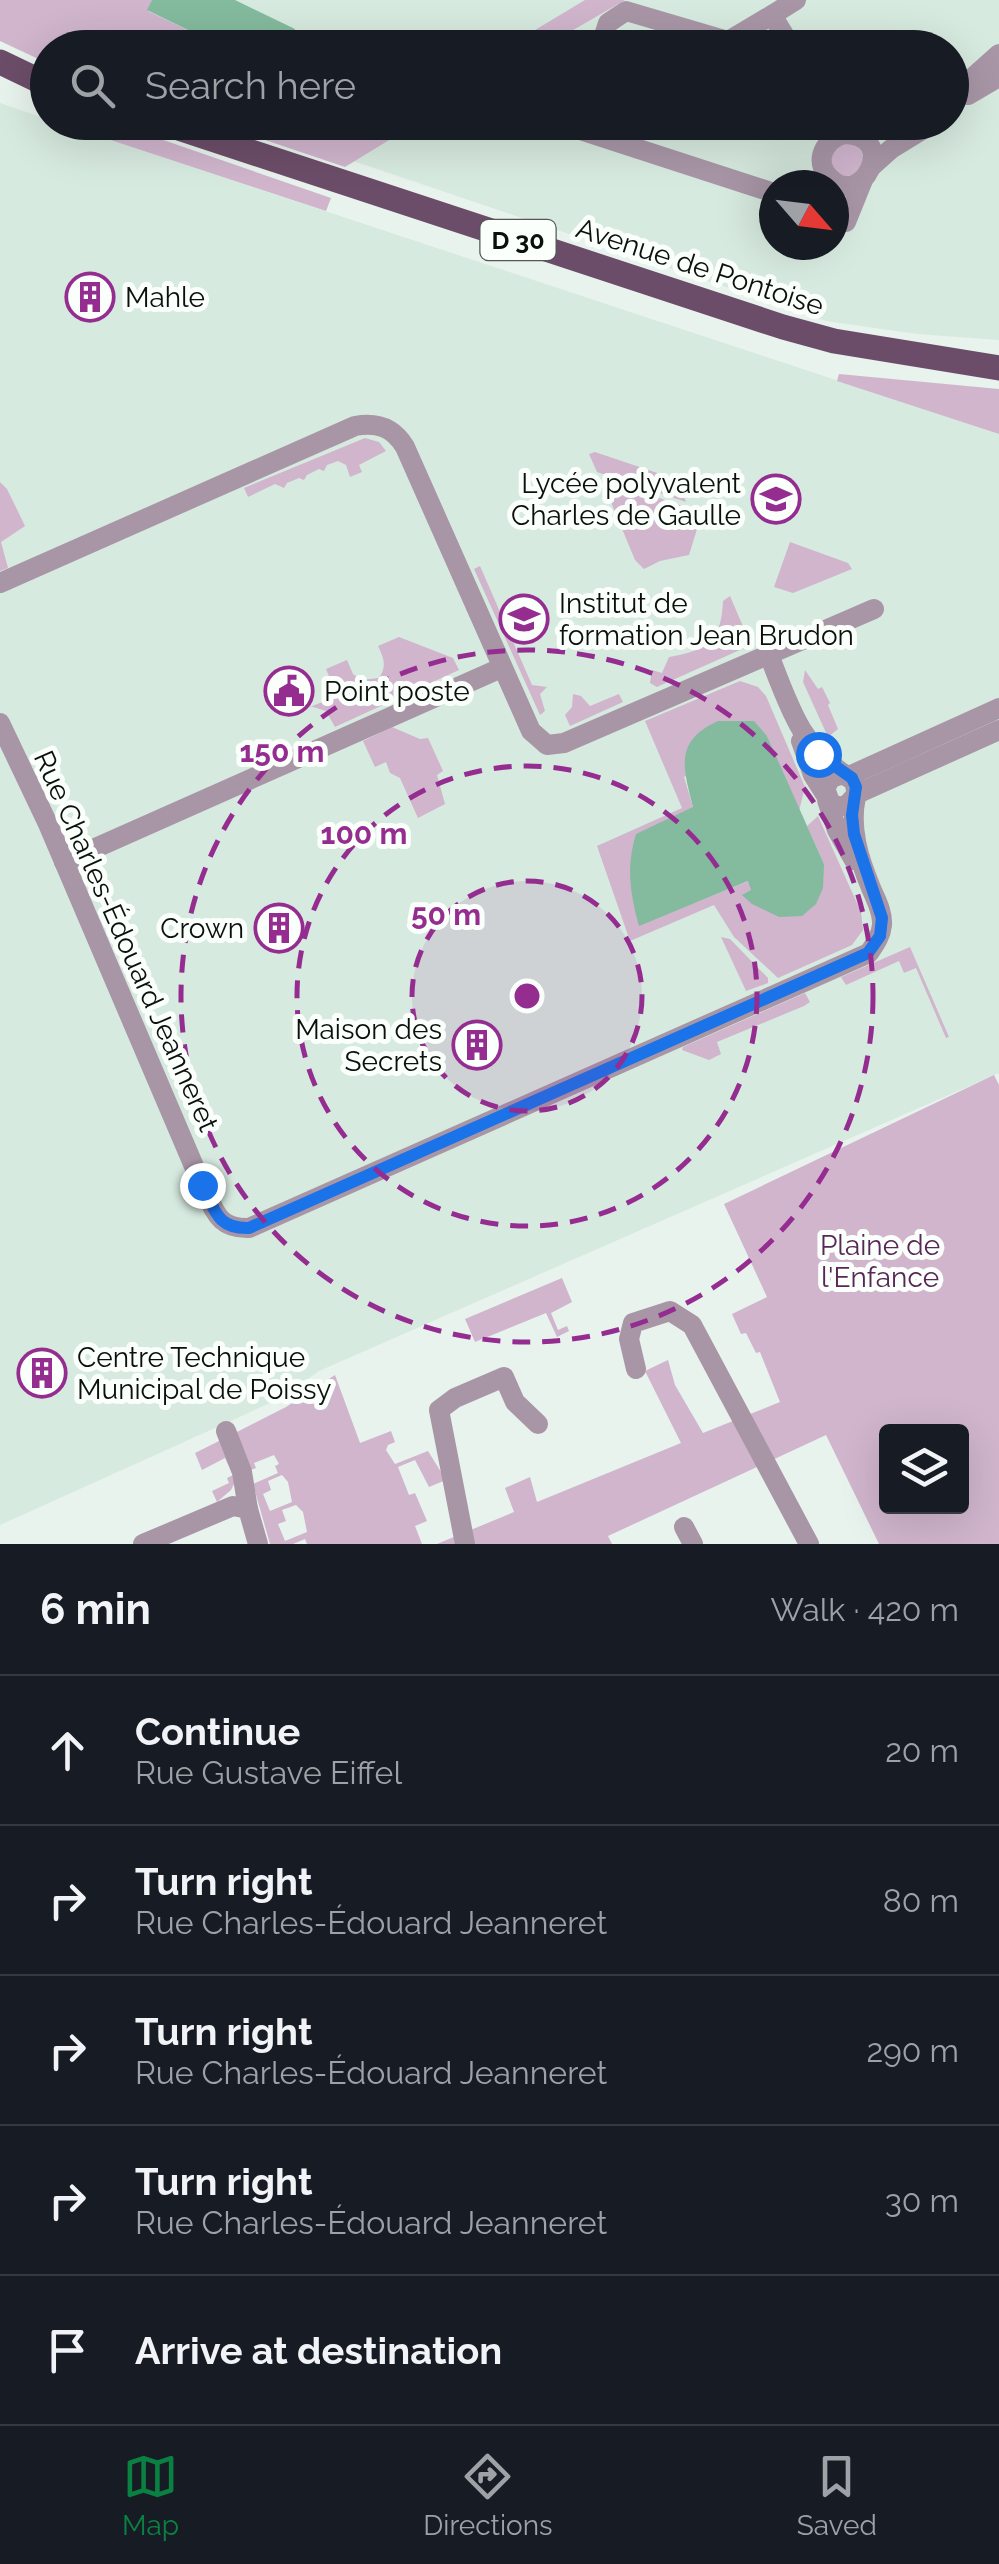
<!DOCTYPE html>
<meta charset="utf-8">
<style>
:root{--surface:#171b24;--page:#20242c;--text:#f1f3f6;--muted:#9ea1a6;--line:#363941;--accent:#0b8043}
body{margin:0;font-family:Raleway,sans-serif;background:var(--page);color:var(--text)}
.controls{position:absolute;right:30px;bottom:30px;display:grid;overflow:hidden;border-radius:10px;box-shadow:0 10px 40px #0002}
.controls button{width:90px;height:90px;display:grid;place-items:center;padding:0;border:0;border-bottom:2px solid var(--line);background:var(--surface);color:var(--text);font:50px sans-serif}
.compass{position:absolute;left:759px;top:170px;width:90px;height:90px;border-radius:50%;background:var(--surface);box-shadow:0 10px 40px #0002;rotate:118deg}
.stop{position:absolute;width:30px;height:30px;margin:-22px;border:8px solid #1a73e8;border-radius:50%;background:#fff}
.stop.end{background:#1a73e8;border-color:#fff;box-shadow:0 2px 10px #0008}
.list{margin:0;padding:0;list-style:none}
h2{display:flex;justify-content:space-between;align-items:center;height:130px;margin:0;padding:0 40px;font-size:42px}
h2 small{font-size:32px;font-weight:400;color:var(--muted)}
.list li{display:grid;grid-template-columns:65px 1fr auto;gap:30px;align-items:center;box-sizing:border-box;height:150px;padding:0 40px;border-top:2px solid var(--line)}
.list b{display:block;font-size:38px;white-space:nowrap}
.list p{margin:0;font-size:32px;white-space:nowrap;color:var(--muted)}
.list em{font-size:32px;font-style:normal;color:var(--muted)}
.icon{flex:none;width:55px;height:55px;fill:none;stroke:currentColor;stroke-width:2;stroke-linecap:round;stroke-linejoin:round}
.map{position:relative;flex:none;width:999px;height:1544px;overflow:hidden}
.search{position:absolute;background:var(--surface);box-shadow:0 10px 40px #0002;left:30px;right:30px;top:30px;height:110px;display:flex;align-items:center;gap:25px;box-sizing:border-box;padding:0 35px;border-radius:55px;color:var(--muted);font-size:38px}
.sheet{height:880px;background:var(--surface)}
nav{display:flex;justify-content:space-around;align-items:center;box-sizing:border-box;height:140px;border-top:2px solid var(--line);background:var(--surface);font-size:28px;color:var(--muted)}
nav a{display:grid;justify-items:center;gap:5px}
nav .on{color:var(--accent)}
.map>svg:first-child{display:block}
.built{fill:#d7eadf;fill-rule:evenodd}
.green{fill:#d0b5cd;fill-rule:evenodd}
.water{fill:#84ba9e}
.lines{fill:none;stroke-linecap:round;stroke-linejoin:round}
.minor{stroke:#a896a6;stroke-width:20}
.major{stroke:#6c4d69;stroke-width:25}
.route{stroke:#1a73e8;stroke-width:12}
.ring{fill:none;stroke:#952d91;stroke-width:5;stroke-dasharray:18 12}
.labels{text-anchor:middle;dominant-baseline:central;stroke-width:10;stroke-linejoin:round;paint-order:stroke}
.shield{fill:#fafffc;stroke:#535855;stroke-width:2.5}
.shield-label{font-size:25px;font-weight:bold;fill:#0c100d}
.street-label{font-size:28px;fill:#0c100d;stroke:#fafffc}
.poi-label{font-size:28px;fill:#0c100d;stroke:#fafffc;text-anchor:start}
.park-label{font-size:28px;fill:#592756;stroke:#fafffc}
.centre{fill:#952d91;stroke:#fafffc;stroke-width:5}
.ring-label{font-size:30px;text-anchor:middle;font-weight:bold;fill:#952d91;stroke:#fafffc;stroke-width:10;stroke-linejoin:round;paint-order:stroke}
</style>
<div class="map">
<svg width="999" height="1544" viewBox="0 0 999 1544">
<rect width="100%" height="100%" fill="#e8f3ed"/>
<g class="built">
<path d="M 0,0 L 999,0 L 999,340 L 917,334 L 826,321 L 241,123 L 952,122 L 952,48 L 48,48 ZM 774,185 L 834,185 L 834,245 L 774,245 Z"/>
<path d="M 0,103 L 47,119 L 48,122 L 59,123 L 999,434 L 999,1073 L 319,1371 L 279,1399 L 0,1525 Z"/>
</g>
<g class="green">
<path d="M 0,0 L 152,0 L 148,11 L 223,47 L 48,48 L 47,63 L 0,41 Z"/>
<path d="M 585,0 L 625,0 L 544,47 L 505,48 Z"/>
<path d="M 59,123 L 114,123 L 331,198 L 326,211 Z"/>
<path d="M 215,123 L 417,123 L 345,167 Z"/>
<circle cx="846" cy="159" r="17"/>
<path d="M 839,374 L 999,389 L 999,434 L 837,381 Z"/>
<path d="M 365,438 L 379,442 L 386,451 L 359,465 L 362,472 L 350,477 L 346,465 L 338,461 L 327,465 L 324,471 L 319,469 L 307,475 L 304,480 L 299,478 L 287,483 L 284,488 L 275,484 L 248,497 L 244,488 Z"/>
<path d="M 595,452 L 678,480 L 686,502 L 597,472 L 589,454 Z"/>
<path d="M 604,479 L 691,509 L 698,526 L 689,555 L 660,561 L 644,569 L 635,560 L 603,483 Z"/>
<path d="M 0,482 L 7,489 L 25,526 L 1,542 L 8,568 L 0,571 Z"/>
<path d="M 790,542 L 848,563 L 852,569 L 793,593 L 774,587 Z"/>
<path d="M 480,566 L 532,685 L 547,687 L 540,694 L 545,711 L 540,715 L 474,569 Z"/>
<path d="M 730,596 L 751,645 L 657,687 L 650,683 L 652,670 L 662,673 L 669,657 C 708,650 721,642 723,601 Z"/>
<path d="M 399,637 L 453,658 L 459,670 L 335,727 L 326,711 L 310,706 L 302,710 L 330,699 L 334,688 L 326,669 L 347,660 L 353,674 L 361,680 L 379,678 C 387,666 384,659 378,646 Z"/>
<path d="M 805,670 L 818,689 L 822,687 L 830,703 L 828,705 L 838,729 L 828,737 L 803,682 Z"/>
<path d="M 740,681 L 758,687 L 766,696 L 805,787 L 799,811 L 767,736 L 684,777 L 693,807 L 639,925 L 749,881 L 751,890 L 824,864 L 807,826 L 818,816 L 861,912 L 863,930 L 852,945 L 778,978 L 734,937 L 714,905 L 630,941 L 597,846 L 682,808 L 645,721 Z"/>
<path d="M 573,694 L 581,696 L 590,706 L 619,694 L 623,702 L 570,726 L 565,715 L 572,707 Z"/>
<path d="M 392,727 L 420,739 L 428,738 L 443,771 L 437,775 L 445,804 L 418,818 L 400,778 L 390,773 L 386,762 L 375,767 L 363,741 Z"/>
<path d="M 721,937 L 730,939 L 768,978 L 768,983 L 746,991 Z"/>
<path d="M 910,947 L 949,1037 L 946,1038 L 916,968 L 904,973 L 899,961 L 846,985 L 841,977 Z"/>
<path d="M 805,993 L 810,1002 L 804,1006 L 717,1042 L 721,1054 L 709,1060 L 682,1050 L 683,1047 Z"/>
<path d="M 994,1075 L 999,1085 L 999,1544 L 879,1544 L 826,1435 L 608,1536 L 612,1544 L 437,1544 L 514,1512 L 505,1488 L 530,1477 L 537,1502 L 681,1443 L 645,1371 L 668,1360 L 675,1385 L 703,1433 L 780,1402 L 760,1352 L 756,1353 L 746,1333 L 741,1334 L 732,1314 L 767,1297 L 724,1204 ZM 886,1431 L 962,1431 L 962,1506 L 886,1506 Z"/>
<path d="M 562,1278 L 572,1302 L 551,1313 L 558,1330 L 567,1326 L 569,1331 L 557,1337 L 546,1313 L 475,1342 L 465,1319 Z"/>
<path d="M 335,1375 L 360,1443 L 391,1431 L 395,1442 L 388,1445 L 386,1450 L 395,1464 L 428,1451 L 446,1480 L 429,1487 L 415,1460 L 398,1467 L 409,1495 L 415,1493 L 427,1521 L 415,1526 L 422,1544 L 307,1544 L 305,1539 L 293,1544 L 270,1544 L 253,1484 L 278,1473 L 275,1466 L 279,1464 L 274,1455 L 254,1463 L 256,1468 L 250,1470 L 235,1433 L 286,1407 ZM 282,1475 L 288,1482 L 292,1502 L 270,1511 L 263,1494 L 271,1490 L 268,1481 ZM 296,1505 L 303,1512 L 307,1532 L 285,1541 L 278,1524 L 286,1521 L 282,1510 Z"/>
<path d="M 225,1438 L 239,1474 L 231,1490 L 217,1502 L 212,1491 L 229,1483 L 227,1478 L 233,1475 L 225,1458 L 202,1470 L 195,1453 Z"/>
</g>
<g class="water">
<path d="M 152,0 L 235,0 L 295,29 L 286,47 L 223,47 L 147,10 Z"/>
<path d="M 718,721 L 754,721 L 767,736 L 824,864 L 823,888 L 816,904 L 802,916 L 779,917 L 752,904 L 742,895 L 751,890 L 748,881 L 639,926 C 630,893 626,867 636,834 L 693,807 C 683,768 674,741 718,721 Z"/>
</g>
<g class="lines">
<g class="minor">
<path d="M 600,48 L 608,23 L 626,11 L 728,41 L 772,15"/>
<path d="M 792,48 L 772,15 L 796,0"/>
<path d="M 968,95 L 999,77"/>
<path d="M 952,96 L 999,54"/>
<path d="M 576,122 L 574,128 L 774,193"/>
<path d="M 837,122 L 844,134 C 901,135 861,212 829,177 C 813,161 825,139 844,134"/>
<path d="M 872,166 L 891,149 L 935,122"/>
<path d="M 846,222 L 863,180"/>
<path d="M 0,583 L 355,426 C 377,422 393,427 405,447 L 531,731 L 547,745 L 564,743 L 874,609"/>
<path d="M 769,655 C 787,700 801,749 846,775"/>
<path d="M 0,723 L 48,824 L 202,1185 C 215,1210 217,1229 249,1228 L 869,953 C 875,944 881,936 882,925 C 883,912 876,900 871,888 C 859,859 849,828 856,797"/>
<path d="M 801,741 L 813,775 L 825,794"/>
<path d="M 849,776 L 999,708"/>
<path d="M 857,794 L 854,781 L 843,774 L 831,778 L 825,788 L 830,802 L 838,807 L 847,805 L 857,794 L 999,730"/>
<path d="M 827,800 L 837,830 L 854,860"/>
<path d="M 64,862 L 501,668"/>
<path d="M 636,1369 L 629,1339 L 633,1323 L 670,1311 L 692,1325 L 809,1544"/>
<path d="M 226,1431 L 242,1472 L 248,1509"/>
<path d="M 684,1527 L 693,1544"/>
<path d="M 143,1544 L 233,1506 L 248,1509 L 258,1544"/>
<path d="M 465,1544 L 439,1410 L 455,1398 L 504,1377 L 515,1402 L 538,1424"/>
</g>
<g class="major">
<path d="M 0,62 L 48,85"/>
<path d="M 160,122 L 783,327 L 834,341 L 999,368"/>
</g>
</g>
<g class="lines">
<path class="route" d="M 202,1185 C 215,1210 217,1229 249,1228 L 868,953 L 880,936 L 882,918 L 854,834 L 852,815 L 856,787 L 852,778 L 818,754"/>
</g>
<circle cx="527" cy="996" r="115" fill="#952d91" fill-opacity=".12"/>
<g class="ring">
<circle cx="527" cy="996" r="115"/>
<circle cx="527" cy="996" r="230"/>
<circle cx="527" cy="996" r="346"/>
</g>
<defs>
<g id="building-ring" transform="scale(2.5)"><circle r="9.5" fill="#fafffc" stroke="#952d91" stroke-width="1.5"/><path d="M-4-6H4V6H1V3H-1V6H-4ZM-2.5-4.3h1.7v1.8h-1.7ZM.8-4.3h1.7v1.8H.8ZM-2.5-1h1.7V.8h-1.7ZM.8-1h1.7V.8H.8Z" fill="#952d91"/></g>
<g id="school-ring" transform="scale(2.5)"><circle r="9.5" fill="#fafffc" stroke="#952d91" stroke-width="1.5"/><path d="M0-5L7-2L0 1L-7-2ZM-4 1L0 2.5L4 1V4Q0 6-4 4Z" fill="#952d91"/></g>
<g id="university-ring" transform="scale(2.5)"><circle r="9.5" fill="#fafffc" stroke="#952d91" stroke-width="1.5"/><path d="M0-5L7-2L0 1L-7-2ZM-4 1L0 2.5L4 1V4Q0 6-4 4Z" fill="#952d91"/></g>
<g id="civic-ring" transform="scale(2.5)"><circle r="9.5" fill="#fafffc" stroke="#952d91" stroke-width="1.5"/><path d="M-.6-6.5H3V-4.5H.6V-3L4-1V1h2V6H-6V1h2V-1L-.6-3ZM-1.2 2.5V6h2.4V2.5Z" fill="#952d91"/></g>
</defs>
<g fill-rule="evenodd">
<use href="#building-ring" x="90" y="297"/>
<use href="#school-ring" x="776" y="499"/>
<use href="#university-ring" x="524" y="619"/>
<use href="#civic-ring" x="289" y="691"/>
<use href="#building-ring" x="279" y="928"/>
<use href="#building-ring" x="477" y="1045"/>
<use href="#building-ring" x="42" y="1373"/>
</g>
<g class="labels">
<rect class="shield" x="480.5" y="220" width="75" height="40" rx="8"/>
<g class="shield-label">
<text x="518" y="240">D 30</text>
</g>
<g class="street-label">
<text transform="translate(700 267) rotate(18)">Avenue de Pontoise</text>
<text transform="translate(126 941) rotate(66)">Rue Charles-Édouard Jeanneret</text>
</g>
<g class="poi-label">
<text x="125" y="297">Mahle</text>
<text x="741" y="483" text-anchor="end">Lycée polyvalent<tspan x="741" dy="32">Charles de Gaulle</tspan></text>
<text x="559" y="603">Institut de<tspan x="559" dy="32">formation Jean Brudon</tspan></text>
<text x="324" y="691">Point poste</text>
<text x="244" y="928" text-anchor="end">Crown</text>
<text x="442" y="1029" text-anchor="end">Maison des<tspan x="442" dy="32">Secrets</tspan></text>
<text x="77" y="1357">Centre Technique<tspan x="77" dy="32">Municipal de Poissy</tspan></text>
</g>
<g class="park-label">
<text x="880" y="1245">Plaine de<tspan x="880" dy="32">l'Enfance</tspan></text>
</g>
</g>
<circle cx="527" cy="996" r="15" class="centre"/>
<g class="ring-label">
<text x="282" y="762">150 m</text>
<text x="364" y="844">100 m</text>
<text x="446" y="925">50 m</text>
</g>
</svg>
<div class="controls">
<button><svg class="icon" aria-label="layers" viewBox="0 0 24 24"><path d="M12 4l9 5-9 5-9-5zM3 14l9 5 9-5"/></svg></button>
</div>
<svg class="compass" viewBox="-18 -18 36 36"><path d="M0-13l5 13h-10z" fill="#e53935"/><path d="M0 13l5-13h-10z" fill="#9ea1a6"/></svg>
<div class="stop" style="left:818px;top:754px"></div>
<div class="stop end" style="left:202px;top:1185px"></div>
<div class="search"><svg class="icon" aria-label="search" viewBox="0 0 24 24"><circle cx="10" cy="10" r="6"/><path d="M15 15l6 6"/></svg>Search here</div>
</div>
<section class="sheet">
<h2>6 min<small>Walk · 420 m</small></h2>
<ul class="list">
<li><svg class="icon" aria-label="ahead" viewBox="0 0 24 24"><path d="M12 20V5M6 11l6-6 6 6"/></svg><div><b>Continue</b><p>Rue Gustave Eiffel</p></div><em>20 m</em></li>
<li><svg class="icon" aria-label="right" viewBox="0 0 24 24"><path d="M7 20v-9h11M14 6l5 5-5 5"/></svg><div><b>Turn right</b><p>Rue Charles-Édouard Jeanneret</p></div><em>80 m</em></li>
<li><svg class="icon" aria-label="right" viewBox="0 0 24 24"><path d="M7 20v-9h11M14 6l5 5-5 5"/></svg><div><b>Turn right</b><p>Rue Charles-Édouard Jeanneret</p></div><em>290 m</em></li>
<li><svg class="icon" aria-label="right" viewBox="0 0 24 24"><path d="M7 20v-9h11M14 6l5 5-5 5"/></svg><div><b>Turn right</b><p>Rue Charles-Édouard Jeanneret</p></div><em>30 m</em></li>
<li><svg class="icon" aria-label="arrive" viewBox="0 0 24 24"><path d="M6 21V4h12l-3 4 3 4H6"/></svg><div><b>Arrive at destination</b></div></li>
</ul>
</section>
<nav>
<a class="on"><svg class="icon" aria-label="map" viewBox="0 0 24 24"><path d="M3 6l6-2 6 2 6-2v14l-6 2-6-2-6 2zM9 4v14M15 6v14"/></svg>Map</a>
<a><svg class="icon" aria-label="directions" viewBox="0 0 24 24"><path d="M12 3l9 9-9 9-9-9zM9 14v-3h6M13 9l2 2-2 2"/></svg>Directions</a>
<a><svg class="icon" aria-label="saved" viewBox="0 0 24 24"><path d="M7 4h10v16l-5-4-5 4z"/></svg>Saved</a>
</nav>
